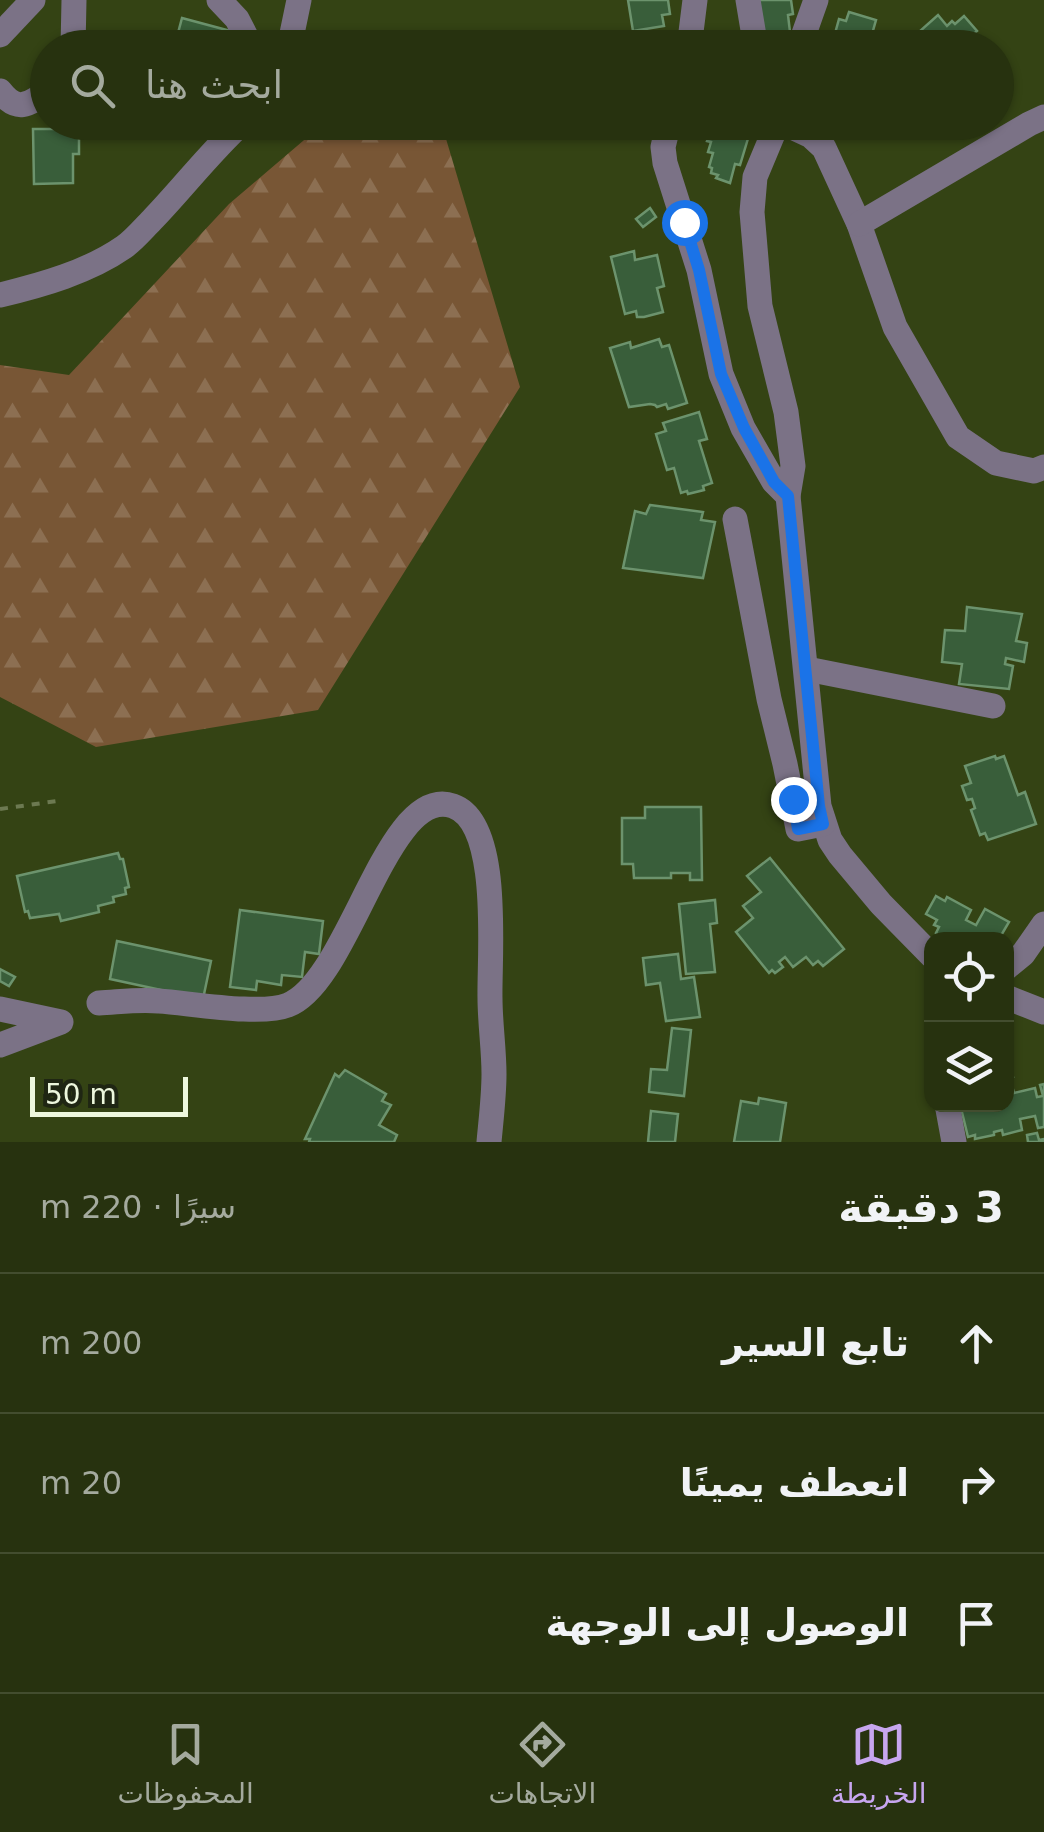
<!DOCTYPE html>
<html lang="ar">
<meta charset="utf-8">
<style>
:root{--surface:#27320f;--page:#2f3a18;--text:#f1f3f6;--muted:#a4aa9e;--line:#434d2f;--accent:#c7a6ef}
body{margin:0;font-family:"DejaVu Sans",Vazirmatn,sans-serif;background:var(--page);color:var(--text);direction:rtl}
.controls{position:absolute;right:30px;bottom:30px;display:grid;overflow:hidden;border-radius:20px;box-shadow:0 2px 8px #0004}
.controls button{width:90px;height:90px;display:grid;place-items:center;padding:0;border:0;border-bottom:2px solid var(--line);background:var(--surface);color:var(--text);font:50px sans-serif}
.scale{position:absolute;left:30px;bottom:25px;width:158px;box-sizing:border-box;padding-left:10px;border:5px solid #edf7dd;border-top:0;font-size:28px;line-height:35px;white-space:nowrap;color:#edf7dd;-webkit-text-stroke:8px #1f2613;paint-order:stroke}
.stop{position:absolute;width:30px;height:30px;margin:-22px;border:8px solid #1a73e8;border-radius:50%;background:#fff}
.stop.end{background:#1a73e8;border-color:#fff;box-shadow:0 2px 10px #0008}
.list{margin:0;padding:0;list-style:none}
h2{display:flex;justify-content:space-between;align-items:center;height:130px;margin:0;padding:0 40px;font-size:42px}
h2 small{font-size:32px;font-weight:400;color:var(--muted)}
.list li{display:grid;grid-template-columns:65px 1fr auto;gap:30px;align-items:center;box-sizing:border-box;height:140px;padding:0 40px;border-top:2px solid var(--line)}
.list b{display:block;font-size:38px;white-space:nowrap}
.list em{font-size:32px;font-style:normal;color:var(--muted)}
.icon{flex:none;width:55px;height:55px;fill:none;stroke:currentColor;stroke-width:2;stroke-linecap:round;stroke-linejoin:round}
.map{position:relative;flex:none;width:1044px;height:1142px;overflow:hidden;direction:ltr}
.search{position:absolute;background:var(--surface);box-shadow:0 2px 8px #0004;left:30px;right:30px;top:30px;height:110px;display:flex;align-items:center;gap:25px;box-sizing:border-box;padding:0 35px;border-radius:55px;color:var(--muted);font-size:38px}
.sheet{height:550px;background:var(--surface)}
nav{display:flex;justify-content:space-around;align-items:center;box-sizing:border-box;height:140px;border-top:2px solid var(--line);background:var(--surface);font-size:28px;color:var(--muted)}
nav a{display:grid;justify-items:center;gap:5px}
nav .on{color:var(--accent)}
.map>svg:first-child{display:block}
.forest{fill:url(#forest-firs)}
.building{fill:#395e3a;stroke:#6c936d;stroke-width:2.5}
.lines{fill:none;stroke-linecap:round;stroke-linejoin:round}
.path{stroke:#6c7951;stroke-width:4;stroke-dasharray:8 8;stroke-linecap:butt}
.minor{stroke:#7b7286;stroke-width:25}
.route{stroke:#1a73e8;stroke-width:12}
</style>
<div class="map">
<svg width="1044" height="1142" viewBox="0 0 1044 1142">
<defs>
<pattern id="forest-firs" width="22" height="20" patternUnits="userSpaceOnUse" patternTransform="scale(2.5)"><rect width="22" height="20" fill="#785635"/><path d="M5 1l3.5 6h-7zM16 11l3.5 6h-7z" fill="#8c6f52"/></pattern>
</defs>
<rect width="100%" height="100%" fill="#344314"/>
<path class="forest" d="M 441,122 L 520,387 L 318,710 L 96,747 L 0,697 L 0,365 L 69,375 L 229,204 L 324,123 Z"/>
<g class="building">
<path d="M 628,0 L 668,0 L 670,14 L 662,15 L 664,26 L 633,31 Z"/>
<path d="M 756,0 L 791,0 L 793,14 L 788,15 L 790,32 L 768,35 L 768,40 L 761,41 Z"/>
<path d="M 849,12 L 876,20 L 868,48 L 831,48 L 839,19 L 846,21 Z"/>
<path d="M 938,15 L 947,26 L 952,21 L 955,24 L 964,16 L 977,31 L 959,48 L 901,48 Z"/>
<path d="M 182,18 L 234,32 L 231,44 L 242,47 L 174,48 Z"/>
<path d="M 709,122 L 753,122 L 740,165 L 735,164 L 730,183 L 716,178 L 718,175 L 711,173 L 712,168 L 709,167 L 713,153 L 708,152 L 711,142 L 707,141 L 713,124 Z"/>
<path d="M 33,129 L 74,129 L 75,135 L 79,135 L 79,154 L 73,154 L 73,183 L 34,184 Z"/>
<path d="M 650,208 L 656,217 L 643,227 L 636,219 Z"/>
<path d="M 634,251 L 635,260 L 657,255 L 664,286 L 657,288 L 663,312 L 644,317 L 637,317 L 636,311 L 625,314 L 611,257 Z"/>
<path d="M 659,339 L 662,347 L 669,345 L 687,403 L 668,409 L 666,404 L 657,407 L 655,405 L 650,404 L 629,407 L 610,348 L 630,342 L 631,348 Z"/>
<path d="M 699,412 L 707,439 L 699,441 L 712,483 L 703,486 L 704,490 L 688,494 L 687,491 L 681,493 L 674,468 L 667,470 L 656,434 L 666,431 L 663,423 Z"/>
<path d="M 650,505 L 703,512 L 701,520 L 715,522 L 703,578 L 623,568 L 635,511 L 646,514 Z"/>
<path d="M 967,607 L 1022,614 L 1016,641 L 1027,643 L 1024,662 L 1006,658 L 1005,664 L 1013,666 L 1009,689 L 959,684 L 962,664 L 942,662 L 945,630 L 965,631 Z"/>
<path d="M 995,756 L 996,759 L 1004,756 L 1018,795 L 1025,792 L 1036,824 L 988,840 L 985,833 L 980,835 L 971,810 L 975,808 L 972,799 L 967,800 L 962,786 L 971,783 L 965,766 Z"/>
<path d="M 645,807 L 701,807 L 702,880 L 690,880 L 690,873 L 671,873 L 671,878 L 634,878 L 633,864 L 622,864 L 622,818 L 645,818 Z"/>
<path d="M 118,853 L 120,859 L 123,859 L 129,887 L 125,888 L 126,894 L 113,897 L 114,902 L 98,906 L 99,912 L 61,921 L 59,914 L 30,918 L 28,911 L 25,912 L 17,876 Z"/>
<path d="M 770,858 L 844,949 L 823,966 L 818,961 L 813,965 L 806,957 L 793,967 L 785,957 L 779,962 L 783,967 L 775,973 L 772,970 L 769,973 L 736,932 L 753,918 L 743,906 L 761,892 L 747,876 Z"/>
<path d="M 936,896 L 945,901 L 947,897 L 971,910 L 966,920 L 976,925 L 985,909 L 1009,922 L 999,939 L 948,939 L 936,933 L 939,927 L 934,925 L 937,920 L 926,914 Z"/>
<path d="M 715,900 L 717,923 L 710,924 L 715,972 L 686,974 L 679,904 Z"/>
<path d="M 240,910 L 323,921 L 319,954 L 305,952 L 302,977 L 282,975 L 281,985 L 257,981 L 256,990 L 230,987 Z"/>
<path d="M 117,941 L 211,961 L 203,999 L 110,979 Z"/>
<path d="M 678,954 L 681,979 L 694,977 L 700,1017 L 666,1021 L 660,983 L 646,985 L 643,958 Z"/>
<path d="M 0,969 L 15,977 L 9,986 L 0,981 Z"/>
<path d="M 672,1028 L 691,1030 L 684,1096 L 649,1092 L 651,1069 L 667,1070 Z"/>
<path d="M 1006,1054 L 1013,1077 L 1010,1078 L 1014,1093 L 1035,1088 L 1037,1097 L 1043,1096 L 1040,1085 L 1044,1084 L 1044,1127 L 1038,1128 L 1035,1116 L 1020,1119 L 1022,1130 L 1003,1135 L 1002,1130 L 994,1132 L 994,1135 L 975,1139 L 975,1135 L 968,1137 L 960,1104 L 1006,1104 Z"/>
<path d="M 345,1070 L 386,1094 L 382,1101 L 391,1105 L 379,1125 L 397,1135 L 394,1142 L 309,1142 L 310,1139 L 305,1139 L 335,1074 L 339,1077 Z"/>
<path d="M 759,1098 L 786,1103 L 780,1142 L 734,1142 L 741,1101 L 758,1104 Z"/>
<path d="M 651,1111 L 678,1114 L 675,1142 L 648,1142 Z"/>
<path d="M 1037,1133 L 1039,1140 L 1044,1139 L 1044,1142 L 1028,1142 L 1027,1135 Z"/>
</g>
<g class="lines">
<path class="path" d="M 0,809 L 57,801"/>
<g class="minor">
<path d="M 219,0 L 237,19 L 252,48"/>
<path d="M 748,0 L 756,48"/>
<path d="M 0,35 L 33,0"/>
<path d="M 73,48 L 74,0"/>
<path d="M 289,48 L 299,0"/>
<path d="M 689,48 L 695,0"/>
<path d="M 799,48 L 816,0"/>
<path d="M 0,91 C 17,113 28,105 48,91"/>
<path d="M 669,122 L 663,147 L 665,163 L 699,270 L 721,374 L 743,428 L 774,482 L 788,496"/>
<path d="M 778,122 L 755,177 L 752,212 L 760,306 L 786,412 L 793,466 L 788,496 L 819,806 L 830,840 L 840,855 L 881,904 L 932,956"/>
<path d="M 781,122 L 811,136 L 824,148 L 859,224 L 895,327 L 958,437 L 996,463 L 1034,471 L 1044,467"/>
<path d="M 859,224 L 1029,124 L 1044,117"/>
<path d="M 0,295 C 42,285 88,272 124,247 C 134,240 143,229 152,220 C 183,188 210,152 243,122"/>
<path d="M 735,519 L 769,699 L 785,764 L 798,829 L 823,824"/>
<path d="M 807,669 L 993,706"/>
<path d="M 1006,968 L 1023,954 L 1044,924"/>
<path d="M 1006,997 L 1044,1012"/>
<path d="M 99,1003 C 119,1002 139,999 159,1001 C 190,1003 261,1016 288,1005 C 350,981 387,783 453,806 C 502,823 489,956 490,998 C 490,1023 494,1049 494,1074 C 494,1096 491,1120 489,1142"/>
<path d="M 0,1009 L 61,1022 L 0,1045"/>
<path d="M 947,1104 L 954,1142"/>
</g>
</g>
<g class="lines">
<path class="route" d="M 684,222 L 699,270 L 721,374 L 744,428 L 774,482 L 788,496 L 819,806 L 823,824 L 798,829 L 793,799"/>
</g>
</svg>
<div class="controls">
<button><svg class="icon" aria-label="locate" viewBox="0 0 24 24"><circle cx="12" cy="12" r="6"/><path d="M12 2v4M12 18v4M2 12h4M18 12h4"/></svg></button>
<button><svg class="icon" aria-label="layers" viewBox="0 0 24 24"><path d="M12 4l9 5-9 5-9-5zM3 14l9 5 9-5"/></svg></button>
</div>
<div class="scale">50 m</div>
<div class="stop" style="left:684px;top:222px"></div>
<div class="stop end" style="left:793px;top:799px"></div>
<div class="search"><svg class="icon" aria-label="search" viewBox="0 0 24 24"><circle cx="10" cy="10" r="6"/><path d="M15 15l6 6"/></svg>ابحث هنا</div>
</div>
<section class="sheet">
<h2>3 دقيقة<small>سيرًا · 220 m</small></h2>
<ul class="list">
<li><svg class="icon" aria-label="ahead" viewBox="0 0 24 24"><path d="M12 20V5M6 11l6-6 6 6"/></svg><div><b>تابع السير</b></div><em>200 m</em></li>
<li><svg class="icon" aria-label="right" viewBox="0 0 24 24"><path d="M7 20v-9h11M14 6l5 5-5 5"/></svg><div><b>انعطف يمينًا</b></div><em>20 m</em></li>
<li><svg class="icon" aria-label="arrive" viewBox="0 0 24 24"><path d="M6 21V4h12l-3 4 3 4H6"/></svg><div><b>الوصول إلى الوجهة</b></div></li>
</ul>
</section>
<nav>
<a class="on"><svg class="icon" aria-label="map" viewBox="0 0 24 24"><path d="M3 6l6-2 6 2 6-2v14l-6 2-6-2-6 2zM9 4v14M15 6v14"/></svg>الخريطة</a>
<a><svg class="icon" aria-label="directions" viewBox="0 0 24 24"><path d="M12 3l9 9-9 9-9-9zM9 14v-3h6M13 9l2 2-2 2"/></svg>الاتجاهات</a>
<a><svg class="icon" aria-label="saved" viewBox="0 0 24 24"><path d="M7 4h10v16l-5-4-5 4z"/></svg>المحفوظات</a>
</nav>
